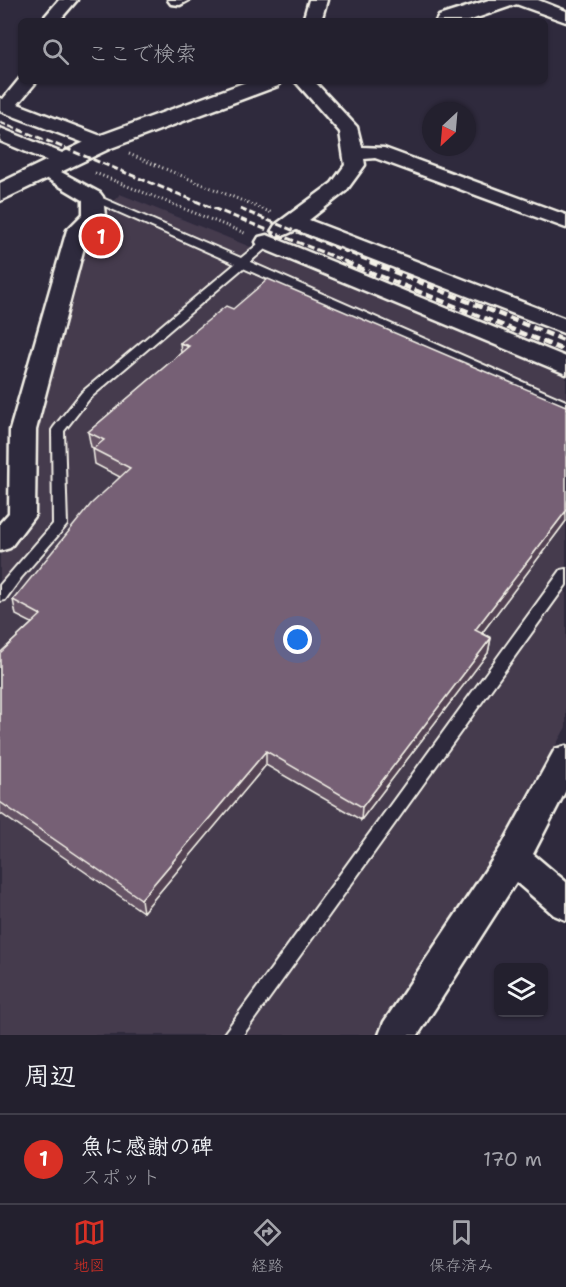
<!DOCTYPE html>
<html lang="ja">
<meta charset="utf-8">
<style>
:root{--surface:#23202e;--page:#2f2d3a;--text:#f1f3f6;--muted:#a3a3aa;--line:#403e4a;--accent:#d93025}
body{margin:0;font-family:"Shantell Sans","Klee One",sans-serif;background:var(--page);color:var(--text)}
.controls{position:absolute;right:18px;bottom:18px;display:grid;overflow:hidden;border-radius:9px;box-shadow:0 2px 4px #0004}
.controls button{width:54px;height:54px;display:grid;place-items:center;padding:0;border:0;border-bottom:2px solid var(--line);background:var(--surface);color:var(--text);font:30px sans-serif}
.compass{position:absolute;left:422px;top:102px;width:54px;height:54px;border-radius:50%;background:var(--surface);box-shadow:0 2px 4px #0004;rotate:206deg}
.you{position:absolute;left:298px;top:640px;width:21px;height:21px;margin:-15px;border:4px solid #fff;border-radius:50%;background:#1a73e8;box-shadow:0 0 0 9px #1a73e833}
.badge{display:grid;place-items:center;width:39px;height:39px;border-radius:50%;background:var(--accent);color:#fff;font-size:20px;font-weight:700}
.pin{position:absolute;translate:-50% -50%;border:3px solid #fff;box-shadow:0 2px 6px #0006}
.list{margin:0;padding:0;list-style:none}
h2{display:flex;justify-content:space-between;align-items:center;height:78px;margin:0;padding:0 24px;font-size:26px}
h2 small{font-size:20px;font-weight:400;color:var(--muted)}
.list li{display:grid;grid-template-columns:39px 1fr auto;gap:18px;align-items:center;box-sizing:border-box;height:90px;padding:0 24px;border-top:2px solid var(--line)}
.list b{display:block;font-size:22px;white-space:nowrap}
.list p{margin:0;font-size:20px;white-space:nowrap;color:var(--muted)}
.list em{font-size:20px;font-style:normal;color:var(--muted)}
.icon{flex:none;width:33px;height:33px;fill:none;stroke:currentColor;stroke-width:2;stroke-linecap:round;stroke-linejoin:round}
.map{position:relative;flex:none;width:566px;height:1035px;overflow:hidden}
.search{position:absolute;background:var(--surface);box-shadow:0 2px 4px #0004;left:18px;right:18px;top:18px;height:66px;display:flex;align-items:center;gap:15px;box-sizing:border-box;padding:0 21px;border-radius:9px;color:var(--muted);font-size:22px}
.sheet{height:168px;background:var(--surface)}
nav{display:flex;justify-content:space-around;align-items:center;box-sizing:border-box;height:84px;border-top:2px solid var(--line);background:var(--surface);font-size:16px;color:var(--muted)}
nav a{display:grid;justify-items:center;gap:3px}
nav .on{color:var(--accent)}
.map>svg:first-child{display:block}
.built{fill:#443a4e}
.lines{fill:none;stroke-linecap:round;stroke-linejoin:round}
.service-casing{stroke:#f4f1e8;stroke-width:4}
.minor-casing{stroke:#f4f1e8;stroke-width:5}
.tertiary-casing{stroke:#f4f1e8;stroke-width:5}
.path{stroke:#f4f1e8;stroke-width:3;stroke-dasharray:1 3;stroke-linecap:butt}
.service{fill:#2f2a3d;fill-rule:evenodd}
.minor{fill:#2f2a3d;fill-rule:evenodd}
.tertiary{fill:#2f2a3d;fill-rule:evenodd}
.rail-far1{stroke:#f4f1e8;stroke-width:3;stroke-dasharray:7 3;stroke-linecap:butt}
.rail{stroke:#f4f1e8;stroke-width:4.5;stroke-dasharray:8 4.5;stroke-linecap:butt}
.wall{fill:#655365;stroke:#f4f1e8;stroke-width:1.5}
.shaded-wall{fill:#534352;stroke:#f4f1e8;stroke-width:1.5}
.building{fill:#766075;stroke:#f4f1e8;stroke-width:1.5}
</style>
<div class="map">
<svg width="566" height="1035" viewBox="0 0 566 1035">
<rect width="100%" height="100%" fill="#2f2a3d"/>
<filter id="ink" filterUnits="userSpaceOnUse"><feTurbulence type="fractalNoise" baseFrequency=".0167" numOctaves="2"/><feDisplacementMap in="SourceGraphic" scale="12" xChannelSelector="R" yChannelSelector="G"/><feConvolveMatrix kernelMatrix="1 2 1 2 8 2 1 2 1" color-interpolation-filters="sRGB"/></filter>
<g filter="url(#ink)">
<path class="built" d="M 120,194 L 566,375 L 566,727 L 423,984 L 389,1035 L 0,1035 L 0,554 L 32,514 L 38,497 L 31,438 L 91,226 Z"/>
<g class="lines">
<g class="service-casing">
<g id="service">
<path d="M 93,194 L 241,258 L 263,240 L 271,240 L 271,244 L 250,262 L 566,401 L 566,410 L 243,268 L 90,398 L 64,431 L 67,525 L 21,578 L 5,600 L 0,601 L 0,585 L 53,524 L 52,430 L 54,427 L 82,392 L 235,264 L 89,199 L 89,195 Z"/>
<path d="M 566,569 L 566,585 L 243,1035 L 223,1035 L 561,570 Z"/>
</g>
</g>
<g class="minor-casing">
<g id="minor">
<path d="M 59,0 L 77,0 L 59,21 L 41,21 Z"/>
<path d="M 168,0 L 189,0 L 180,5 L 171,4 Z"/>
<path d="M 309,0 L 327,0 L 321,21 L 303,21 Z"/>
<path d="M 513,0 L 538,0 L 566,11 L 566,22 L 516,4 Z"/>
<path d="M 21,77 L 21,81 L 37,81 L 18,104 L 109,139 L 112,143 L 109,147 L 95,147 L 0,111 L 0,98 L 3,99 Z"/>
<path d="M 295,81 L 314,81 L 357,127 L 362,147 L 384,148 L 566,215 L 566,228 L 375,158 L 364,159 L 365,165 L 346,191 L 309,220 L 566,319 L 566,334 L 296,230 L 283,236 L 275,235 L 272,230 L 275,225 L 332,183 L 345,165 L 340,132 Z"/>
<path d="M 0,128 L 72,157 L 75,161 L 72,165 L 58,165 L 0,141 Z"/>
<path d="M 48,165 L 100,193 L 103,197 L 105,216 L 88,232 L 36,430 L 35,515 L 10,548 L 0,551 L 0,523 L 9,513 L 10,430 L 67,230 L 83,214 L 83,200 L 41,175 L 38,171 L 41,167 Z"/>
<path d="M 267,235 L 566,357 L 566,374 L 259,247 L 256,242 L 259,237 Z"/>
<path d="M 566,746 L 566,790 L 533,854 L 566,882 L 566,920 L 554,915 L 516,882 L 418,1035 L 379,1035 L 384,1022 L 501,847 L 555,749 Z"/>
</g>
</g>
<g class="tertiary-casing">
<g id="tertiary">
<path d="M 489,0 L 521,0 L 517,4 L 468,21 L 436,21 L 439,16 Z"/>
<path d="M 249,81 L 281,81 L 278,86 L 111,148 L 0,201 L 0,183 L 93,138 Z"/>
</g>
</g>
<g class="path">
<path d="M 129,154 L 272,213"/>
<path d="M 95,173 L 247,234"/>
</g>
<use href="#service" class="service"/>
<use href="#minor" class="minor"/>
<use href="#tertiary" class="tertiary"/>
<g class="rail-far1">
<path d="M 0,122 L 349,263"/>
<path d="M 240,209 L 374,263"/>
</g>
<g class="rail">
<path d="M 345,262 L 566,351"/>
<path d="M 370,262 L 566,341"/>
</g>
</g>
<path class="wall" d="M 180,343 L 566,521 L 482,633 L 491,638 L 488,653 L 361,820 L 266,765 L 143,912 L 0,813 L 0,653 L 32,623 L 16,615 L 13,600 L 120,477 L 95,464 L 93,449 L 94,448 L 91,447 L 88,432 L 181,353 Z"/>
<g class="shaded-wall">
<path d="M 566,511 L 566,521 L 473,645 L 475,630 Z"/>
<path d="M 491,638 L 488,653 L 361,820 L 362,807 Z"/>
<path d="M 266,751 L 266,765 L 143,912 L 141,899 Z"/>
</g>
<path class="building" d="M 268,279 L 566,406 L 566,511 L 475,630 L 491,638 L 362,807 L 266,751 L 141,899 L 0,802 L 0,653 L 41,615 L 13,600 L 91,504 L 130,468 L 93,449 L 104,440 L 88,432 L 189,346 L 180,343 L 226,306 L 233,309 Z"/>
</g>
</svg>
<div class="controls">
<button><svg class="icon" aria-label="layers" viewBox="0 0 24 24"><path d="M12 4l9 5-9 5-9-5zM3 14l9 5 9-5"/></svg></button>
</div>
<svg class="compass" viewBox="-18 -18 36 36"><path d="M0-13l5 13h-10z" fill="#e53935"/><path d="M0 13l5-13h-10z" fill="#a3a3aa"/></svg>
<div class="you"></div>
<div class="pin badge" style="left:101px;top:236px">1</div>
<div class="search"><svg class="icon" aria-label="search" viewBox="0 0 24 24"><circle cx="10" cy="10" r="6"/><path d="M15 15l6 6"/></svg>ここで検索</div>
</div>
<section class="sheet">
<h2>周辺<small></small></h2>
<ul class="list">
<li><span class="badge">1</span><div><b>魚に感謝の碑</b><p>スポット</p></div><em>170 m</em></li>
</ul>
</section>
<nav>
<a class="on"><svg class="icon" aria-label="map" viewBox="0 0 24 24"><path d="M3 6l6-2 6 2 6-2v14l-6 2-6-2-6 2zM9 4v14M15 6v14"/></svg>地図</a>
<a><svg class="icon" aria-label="directions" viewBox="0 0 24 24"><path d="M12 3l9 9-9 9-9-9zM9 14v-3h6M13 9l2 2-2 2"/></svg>経路</a>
<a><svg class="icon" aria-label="saved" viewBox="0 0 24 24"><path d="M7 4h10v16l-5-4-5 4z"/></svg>保存済み</a>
</nav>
